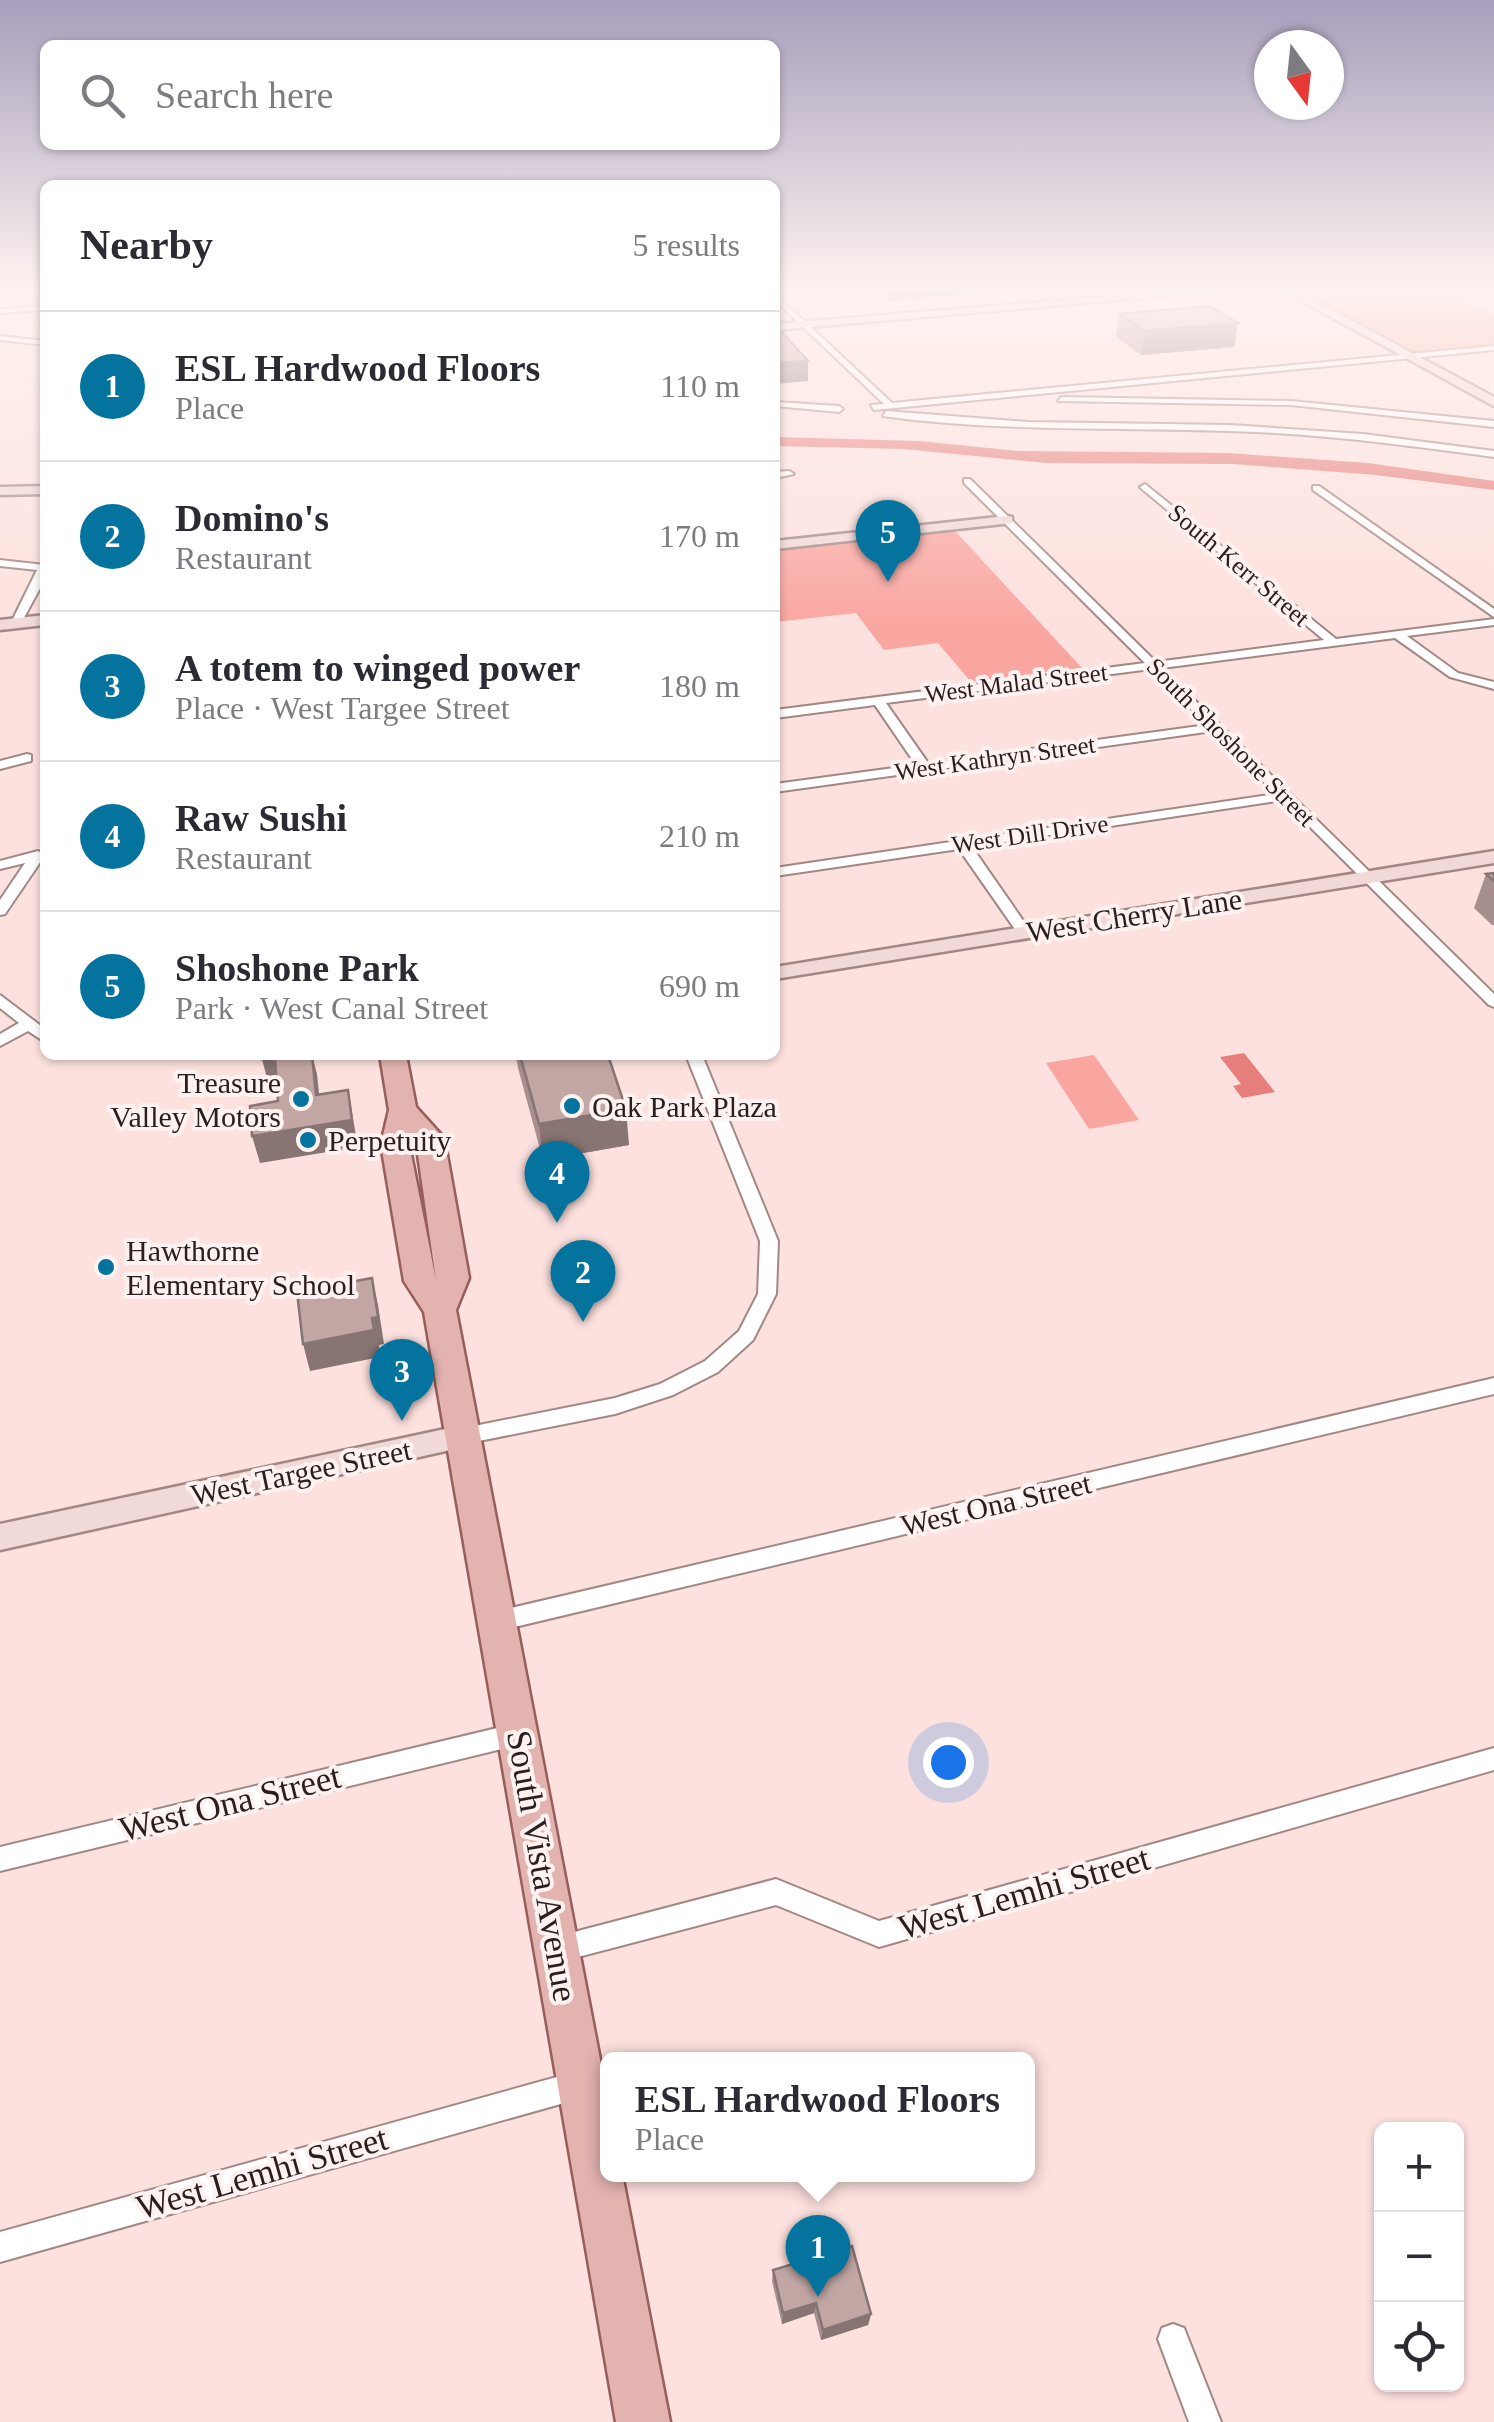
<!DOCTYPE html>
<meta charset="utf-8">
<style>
:root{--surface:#fff;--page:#f7f7f7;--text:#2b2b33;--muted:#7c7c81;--line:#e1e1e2;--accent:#04739e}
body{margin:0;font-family:"Times New Roman",serif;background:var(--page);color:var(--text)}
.controls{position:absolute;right:30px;bottom:30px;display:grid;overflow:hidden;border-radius:15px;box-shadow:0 2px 8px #0004}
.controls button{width:90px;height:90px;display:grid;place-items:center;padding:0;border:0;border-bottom:2px solid var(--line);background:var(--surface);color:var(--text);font:50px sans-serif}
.compass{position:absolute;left:1254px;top:30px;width:90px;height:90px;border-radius:50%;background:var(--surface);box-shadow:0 2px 8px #0004;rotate:165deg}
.you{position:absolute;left:948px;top:1762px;width:35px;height:35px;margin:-25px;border:8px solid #fff;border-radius:50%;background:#1a73e8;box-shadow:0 0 0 15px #1a73e833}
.badge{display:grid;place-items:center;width:65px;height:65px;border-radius:50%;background:var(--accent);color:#fff;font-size:32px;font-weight:700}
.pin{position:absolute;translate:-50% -82px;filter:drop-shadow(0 2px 5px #0008)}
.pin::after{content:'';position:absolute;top:52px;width:35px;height:30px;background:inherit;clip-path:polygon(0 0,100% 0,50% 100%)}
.popup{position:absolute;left:600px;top:2052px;width:435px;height:130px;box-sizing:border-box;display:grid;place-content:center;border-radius:15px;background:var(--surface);filter:drop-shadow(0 2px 8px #0005);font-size:32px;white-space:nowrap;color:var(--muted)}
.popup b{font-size:38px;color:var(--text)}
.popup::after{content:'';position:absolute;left:50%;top:100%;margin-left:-20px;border:20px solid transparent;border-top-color:var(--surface)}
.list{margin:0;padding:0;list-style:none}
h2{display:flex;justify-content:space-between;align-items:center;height:130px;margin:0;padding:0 40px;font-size:42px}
h2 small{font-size:32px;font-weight:400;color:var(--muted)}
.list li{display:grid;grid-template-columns:65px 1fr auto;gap:30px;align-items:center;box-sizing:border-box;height:150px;padding:0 40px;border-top:2px solid var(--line)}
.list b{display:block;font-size:38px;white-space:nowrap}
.list p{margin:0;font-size:32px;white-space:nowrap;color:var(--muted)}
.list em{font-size:32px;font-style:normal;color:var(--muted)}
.icon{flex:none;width:55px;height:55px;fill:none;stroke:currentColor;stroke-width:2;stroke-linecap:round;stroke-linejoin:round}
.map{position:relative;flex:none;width:1494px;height:2422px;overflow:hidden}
.search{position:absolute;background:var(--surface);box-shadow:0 2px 8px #0004;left:40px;top:40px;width:740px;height:110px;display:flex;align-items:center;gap:25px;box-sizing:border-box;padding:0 35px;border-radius:15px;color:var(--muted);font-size:38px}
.panel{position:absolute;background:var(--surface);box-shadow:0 2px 8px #0004;left:40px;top:180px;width:740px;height:880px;border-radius:15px}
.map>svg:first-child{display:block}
.green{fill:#faa6a0}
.water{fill:#e67f7b}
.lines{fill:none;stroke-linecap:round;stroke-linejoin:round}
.street-casing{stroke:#a28885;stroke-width:4}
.secondary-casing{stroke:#a28885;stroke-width:5}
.primary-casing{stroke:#975e5b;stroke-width:5}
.street{fill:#fff;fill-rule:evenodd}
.secondary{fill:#f1d9d7;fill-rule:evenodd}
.primary{fill:#e3b3b0;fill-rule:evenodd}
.wall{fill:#a68f8d}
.shaded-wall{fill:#877473}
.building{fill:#c1a6a4;stroke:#877473;stroke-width:2.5}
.poi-dot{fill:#04739e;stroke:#fef2f1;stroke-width:4}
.labels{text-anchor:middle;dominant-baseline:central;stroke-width:8;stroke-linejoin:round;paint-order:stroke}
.far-street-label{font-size:25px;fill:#2a1f1f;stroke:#fef2f1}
.street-label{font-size:30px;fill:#2a1f1f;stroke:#fef2f1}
.poi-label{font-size:30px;fill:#2a1f1f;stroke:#fef2f1;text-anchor:start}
.near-street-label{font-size:35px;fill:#2a1f1f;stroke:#fef2f1}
</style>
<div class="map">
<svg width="1494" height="2422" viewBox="0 0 1494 2422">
<rect width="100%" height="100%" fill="#fde1de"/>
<g class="green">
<path d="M 1289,288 L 1439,288 L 1494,314 L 1494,345 L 1414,353 Z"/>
<path d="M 955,531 L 1082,668 L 971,682 L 938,643 L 884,650 L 856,613 L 775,622 L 775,551 Z"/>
<path d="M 1094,1055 L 1139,1120 L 1089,1129 L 1046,1063 Z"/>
</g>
<g class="water">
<path d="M 775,437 L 919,441 L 1019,451 L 1228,453 L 1368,463 L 1494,481 L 1494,490 L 1376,475 L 1233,464 L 1046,463 L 904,449 L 775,446 Z"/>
<path d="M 1244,1053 L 1275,1092 L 1242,1098 L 1233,1086 L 1241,1084 L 1220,1057 Z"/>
</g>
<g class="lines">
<g class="street-casing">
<g id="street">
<path d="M 785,303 L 892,403 L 1494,346 L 1494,350 L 874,410 L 871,405 L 884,404 L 782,307 Z"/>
<path d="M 45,306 L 45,310 L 0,313 L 0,309 Z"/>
<path d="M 0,336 L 45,341 L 45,345 L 0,340 Z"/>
<path d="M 1061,397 L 1291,401 L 1494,421 L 1494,427 L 1291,405 L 1058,401 Z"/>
<path d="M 775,402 L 839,406 L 843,409 L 839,412 L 775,406 Z"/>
<path d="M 886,411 L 1029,422 L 1231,425 L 1363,434 L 1494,451 L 1494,457 C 1405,445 1317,433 1227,431 C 1113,427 997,432 883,416 Z"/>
<path d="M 775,472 L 789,471 L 794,474 L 775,478 Z"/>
<path d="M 964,479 L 970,479 L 1156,662 L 1324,640 L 1142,489 L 1140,487 L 1145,484 L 1336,639 L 1494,619 L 1494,625 L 1407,636 L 1458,673 L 1494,682 L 1494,689 L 1450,677 L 1395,638 L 1162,668 L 1494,994 L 1494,1007 L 1489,1005 L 1283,800 L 972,847 L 1031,932 L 1024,936 L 1019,935 L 959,849 L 775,876 L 775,868 L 1276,794 L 1213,731 L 775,792 L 775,784 L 916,765 L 875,705 L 775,718 L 775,710 L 1145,663 L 964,483 ZM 1151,669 L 1207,725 L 928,763 L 886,703 Z"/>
<path d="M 1313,486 L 1319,486 L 1494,609 L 1494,617 L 1313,490 Z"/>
<path d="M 0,560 L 45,565 L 45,579 L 20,625 L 11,623 L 37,570 L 0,566 Z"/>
<path d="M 27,754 L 31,755 L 31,761 L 0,769 L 0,761 Z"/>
<path d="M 38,851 L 45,855 L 5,914 L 0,915 L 0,900 L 25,863 L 0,869 L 0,861 Z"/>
<path d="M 0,995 L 45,1029 L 45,1042 L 28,1031 L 0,1046 L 0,1034 L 19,1023 L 0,1008 Z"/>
<path d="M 686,1055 L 702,1055 L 778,1241 L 776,1294 L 753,1340 L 718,1372 L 673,1395 L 615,1414 L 464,1444 L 457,1442 L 454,1436 L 457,1430 L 464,1428 L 615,1398 L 660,1384 L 705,1361 L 739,1331 L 758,1294 L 760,1241 Z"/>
<path d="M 1494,1378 L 1494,1394 L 498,1631 L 490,1628 L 487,1621 L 490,1614 L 498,1611 Z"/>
<path d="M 518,1723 L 526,1726 L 530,1734 L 526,1742 L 518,1745 L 0,1871 L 0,1847 Z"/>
<path d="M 1494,1748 L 1494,1770 L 879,1947 L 776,1905 L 559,1962 L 550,1958 L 546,1949 L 550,1940 L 559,1936 L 776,1879 L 879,1921 Z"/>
<path d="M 582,2070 L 592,2074 L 596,2084 L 592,2094 L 582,2098 L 0,2262 L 0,2232 Z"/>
<path d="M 1173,2324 L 1184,2328 L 1221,2422 L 1189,2422 L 1158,2339 L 1162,2328 Z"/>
</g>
</g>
<g class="secondary-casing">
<g id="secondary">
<path d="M 1211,288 L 1255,288 L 775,330 L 775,324 Z"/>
<path d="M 1278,288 L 1291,288 L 1494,397 L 1494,406 Z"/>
<path d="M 45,486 L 45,494 L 0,495 L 0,487 Z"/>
<path d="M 1007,516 L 1012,517 L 1012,523 L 775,549 L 775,541 Z"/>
<path d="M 45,615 L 45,625 L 0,630 L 0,620 Z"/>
<path d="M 1494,851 L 1494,863 L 775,979 L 775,967 Z"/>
<path d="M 464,1425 L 474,1428 L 478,1436 L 474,1444 L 464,1447 L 0,1550 L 0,1524 Z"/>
</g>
</g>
<g class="primary-casing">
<path id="primary" d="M 380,1055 L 406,1055 L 416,1107 L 444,1138 L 469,1278 L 456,1310 L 608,2101 L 608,2174 L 622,2174 L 670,2422 L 616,2422 L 424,1312 L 404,1281 L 381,1144 L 389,1110 ZM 411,1136 L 416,1141 L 436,1280 L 409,1144 Z"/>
</g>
<use href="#street" class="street"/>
<use href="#secondary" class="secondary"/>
<use href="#primary" class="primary"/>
</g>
<g class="wall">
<path d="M 871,288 L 974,288 L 973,294 L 887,301 Z"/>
<path d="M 1119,314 L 1238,323 L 1234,347 L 1141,355 L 1116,337 Z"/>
<path d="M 1494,873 L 1494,925 L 1492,925 L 1474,908 L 1486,874 Z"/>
<path d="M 516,1055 L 608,1055 L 629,1145 L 543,1160 L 518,1068 Z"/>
<path d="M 773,2270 L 871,2314 L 868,2325 L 821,2340 L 814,2313 L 782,2324 L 772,2281 Z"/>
</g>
<g class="shaded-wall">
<path d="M 887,288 L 974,288 L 973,294 L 887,301 Z"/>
<path d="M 1238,323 L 1234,347 L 1141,355 L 1145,331 Z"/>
<path d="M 808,361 L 808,381 L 775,384 L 775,363 Z"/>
<path d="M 312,1055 L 317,1074 L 322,1122 L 316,1095 Z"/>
<path d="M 275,1057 L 282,1084 L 269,1086 L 262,1059 Z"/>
<path d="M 348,1090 L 358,1147 L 260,1163 L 252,1136 Z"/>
<path d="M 626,1109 L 629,1145 L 543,1160 L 539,1124 Z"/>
<path d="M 372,1278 L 378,1305 L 384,1344 L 379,1345 L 380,1357 L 310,1371 L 303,1344 L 372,1318 Z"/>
<path d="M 816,2303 L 814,2313 L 782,2324 L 783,2313 Z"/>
<path d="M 871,2314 L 868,2325 L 821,2340 L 823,2330 Z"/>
</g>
<g class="building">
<path d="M 1210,306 L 1238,323 L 1145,331 L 1119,314 Z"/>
<path d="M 775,325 L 808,361 L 775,363 Z"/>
<path d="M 1494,873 L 1494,881 L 1486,874 Z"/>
<path d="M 262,1055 L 312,1055 L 316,1095 L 348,1090 L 352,1120 L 252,1136 L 250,1106 L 278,1101 L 275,1057 L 262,1059 Z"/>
<path d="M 520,1055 L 608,1055 L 626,1109 L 539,1124 Z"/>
<path d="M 372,1278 L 378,1317 L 372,1318 L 374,1330 L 303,1344 L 297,1292 Z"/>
<path d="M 852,2246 L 871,2314 L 823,2330 L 816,2303 L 783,2313 L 773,2270 Z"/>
</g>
<linearGradient id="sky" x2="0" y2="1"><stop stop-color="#a79fbc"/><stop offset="0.46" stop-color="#fef2f0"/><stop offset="1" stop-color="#fef2f0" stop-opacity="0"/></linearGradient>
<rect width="1494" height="627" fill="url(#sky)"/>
<g class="poi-dot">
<circle cx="301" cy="1099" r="10"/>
<circle cx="572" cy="1106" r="10"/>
<circle cx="308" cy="1140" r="10"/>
<circle cx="106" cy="1267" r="10"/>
</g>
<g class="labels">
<g class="far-street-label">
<text transform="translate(1239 565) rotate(40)">South Kerr Street</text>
<text transform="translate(1016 683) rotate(-7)">West Malad Street</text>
<text transform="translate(1231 742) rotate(45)">South Shoshone Street</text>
<text transform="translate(995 758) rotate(-8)">West Kathryn Street</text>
<text transform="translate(1030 834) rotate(-8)">West Dill Drive</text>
</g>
<g class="street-label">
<text transform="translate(1134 915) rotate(-9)">West Cherry Lane</text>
<text transform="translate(301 1472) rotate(-12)">West Targee Street</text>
<text transform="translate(996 1504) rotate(-13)">West Ona Street</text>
</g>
<g class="poi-label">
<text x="281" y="1082" text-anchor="end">Treasure<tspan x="281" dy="34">Valley Motors</tspan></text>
<text x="592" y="1106">Oak Park Plaza</text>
<text x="328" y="1140">Perpetuity</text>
<text x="126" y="1250">Hawthorne<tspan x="126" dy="34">Elementary School</tspan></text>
</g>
<g class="near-street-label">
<text transform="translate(230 1803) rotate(-14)">West Ona Street</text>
<text transform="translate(542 1866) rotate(80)">South Vista Avenue</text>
<text transform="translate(1024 1893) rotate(-16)">West Lemhi Street</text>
<text transform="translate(262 2173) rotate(-16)">West Lemhi Street</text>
</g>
</g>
</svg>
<div class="controls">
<button>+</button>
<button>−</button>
<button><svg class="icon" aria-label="locate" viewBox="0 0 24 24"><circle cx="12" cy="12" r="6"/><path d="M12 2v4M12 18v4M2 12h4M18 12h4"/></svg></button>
</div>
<svg class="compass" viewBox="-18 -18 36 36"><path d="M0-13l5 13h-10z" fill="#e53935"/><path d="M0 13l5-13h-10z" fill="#7c7c81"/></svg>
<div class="you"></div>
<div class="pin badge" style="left:818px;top:2297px">1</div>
<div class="popup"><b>ESL Hardwood Floors</b>Place</div>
<div class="pin badge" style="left:583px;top:1322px">2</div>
<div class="pin badge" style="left:402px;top:1421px">3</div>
<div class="pin badge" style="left:557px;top:1223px">4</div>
<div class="pin badge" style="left:888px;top:582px">5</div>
<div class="search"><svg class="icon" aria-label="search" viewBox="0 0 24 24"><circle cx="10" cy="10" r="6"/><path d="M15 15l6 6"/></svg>Search here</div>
<section class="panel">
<h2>Nearby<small>5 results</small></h2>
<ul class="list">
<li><span class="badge">1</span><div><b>ESL Hardwood Floors</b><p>Place</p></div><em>110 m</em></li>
<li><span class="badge">2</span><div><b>Domino's</b><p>Restaurant</p></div><em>170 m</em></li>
<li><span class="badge">3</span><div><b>A totem to winged power</b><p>Place · West Targee Street</p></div><em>180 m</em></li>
<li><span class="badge">4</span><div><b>Raw Sushi</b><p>Restaurant</p></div><em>210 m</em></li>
<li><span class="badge">5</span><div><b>Shoshone Park</b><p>Park · West Canal Street</p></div><em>690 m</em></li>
</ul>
</section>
</div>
